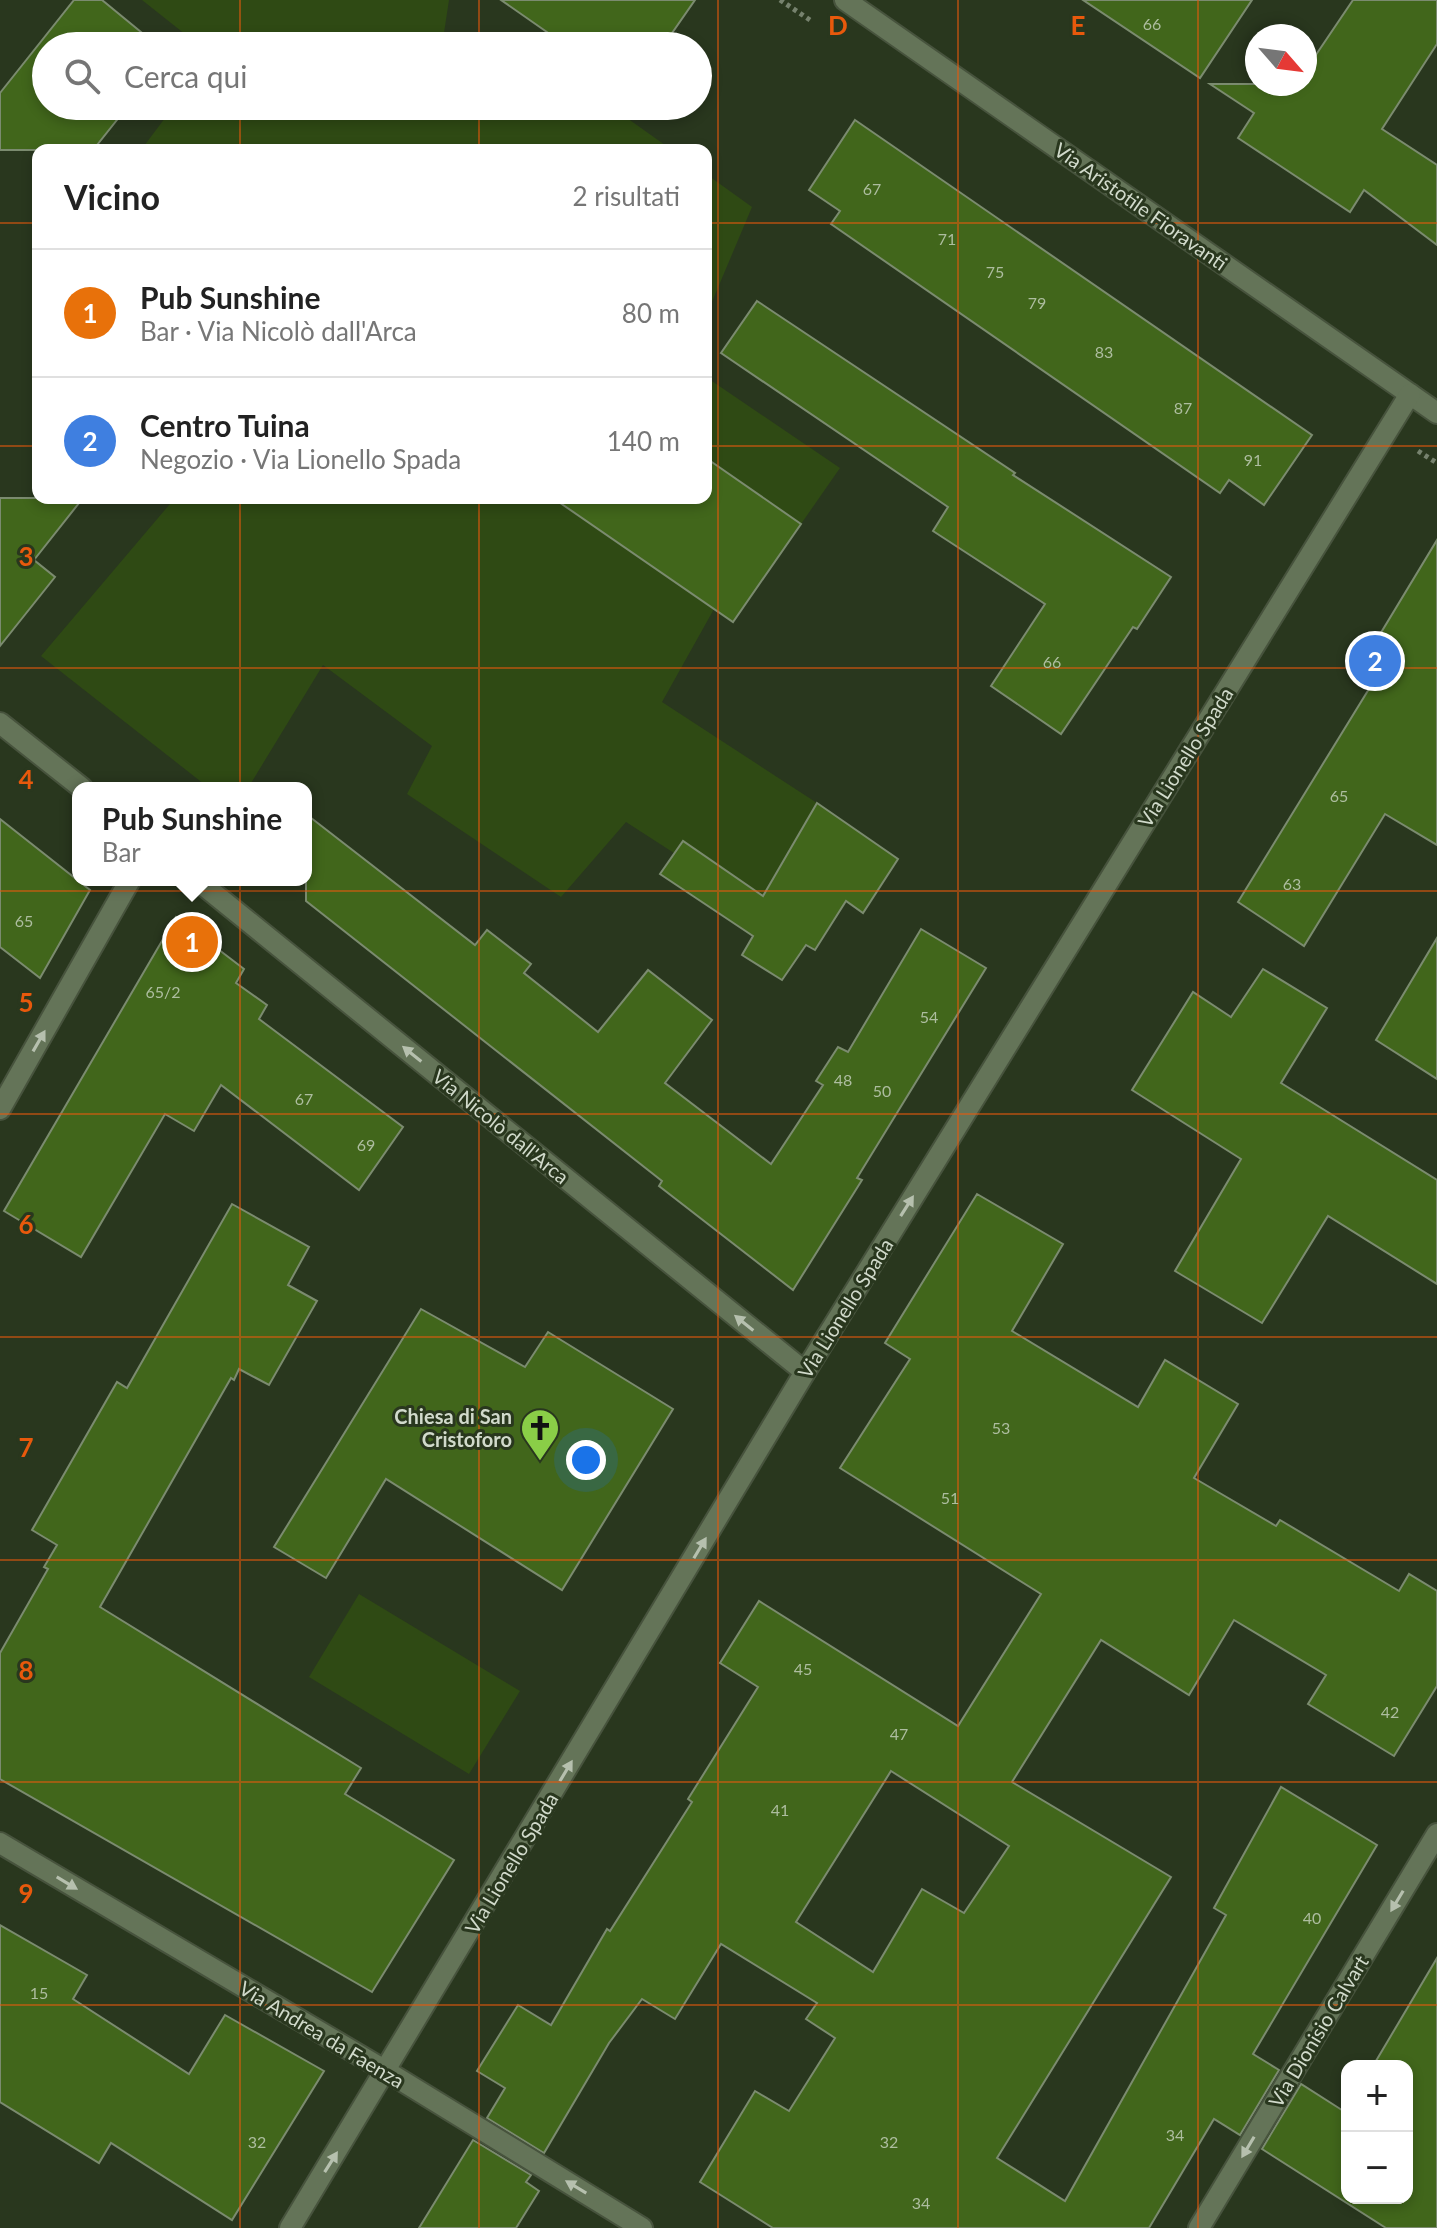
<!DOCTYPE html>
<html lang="it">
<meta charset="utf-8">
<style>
:root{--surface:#fff;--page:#f2f2f2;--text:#222;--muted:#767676;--line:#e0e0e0;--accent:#516f33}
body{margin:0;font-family:Lato,sans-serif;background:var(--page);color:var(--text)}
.controls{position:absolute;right:24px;bottom:24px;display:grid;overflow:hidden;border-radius:16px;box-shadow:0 4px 12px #0003}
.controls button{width:72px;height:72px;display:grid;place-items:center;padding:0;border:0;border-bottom:2px solid var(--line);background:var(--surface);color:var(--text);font:40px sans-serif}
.compass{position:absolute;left:1245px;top:24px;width:72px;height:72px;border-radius:50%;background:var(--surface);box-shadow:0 4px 12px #0003;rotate:118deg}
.you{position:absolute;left:586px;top:1460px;width:28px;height:28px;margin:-20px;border:6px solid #fff;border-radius:50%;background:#1a73e8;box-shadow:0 0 0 12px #1a73e833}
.badge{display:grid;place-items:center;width:52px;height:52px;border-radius:50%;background:var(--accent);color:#fff;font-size:26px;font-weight:700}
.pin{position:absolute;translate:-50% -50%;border:4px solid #fff;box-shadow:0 2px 8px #0006}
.popup{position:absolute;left:72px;top:782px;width:240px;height:104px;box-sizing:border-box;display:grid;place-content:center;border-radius:16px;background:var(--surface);filter:drop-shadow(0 2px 6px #0005);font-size:26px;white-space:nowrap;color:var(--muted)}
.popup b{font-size:30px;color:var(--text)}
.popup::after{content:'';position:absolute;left:50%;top:100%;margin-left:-16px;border:16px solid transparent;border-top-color:var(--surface)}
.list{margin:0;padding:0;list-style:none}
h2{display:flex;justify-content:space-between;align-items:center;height:104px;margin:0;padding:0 32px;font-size:34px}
h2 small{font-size:26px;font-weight:400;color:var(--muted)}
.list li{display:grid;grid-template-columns:52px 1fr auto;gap:24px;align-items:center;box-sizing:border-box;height:128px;padding:0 32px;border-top:2px solid var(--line)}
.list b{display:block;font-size:30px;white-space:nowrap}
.list p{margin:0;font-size:26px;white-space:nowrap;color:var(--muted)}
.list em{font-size:26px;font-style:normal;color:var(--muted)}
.icon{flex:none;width:44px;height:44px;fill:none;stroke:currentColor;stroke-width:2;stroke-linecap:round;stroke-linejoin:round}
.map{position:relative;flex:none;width:1437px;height:2228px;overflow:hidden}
.search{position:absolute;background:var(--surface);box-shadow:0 4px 12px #0003;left:32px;top:32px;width:680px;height:88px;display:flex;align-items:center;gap:20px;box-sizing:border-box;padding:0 28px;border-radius:44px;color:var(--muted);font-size:30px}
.panel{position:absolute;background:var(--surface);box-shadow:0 4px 12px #0003;left:32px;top:144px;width:680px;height:360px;border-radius:16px}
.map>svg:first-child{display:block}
.green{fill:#2f4a14}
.building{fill:#41661b;stroke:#7b8b6f;stroke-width:2;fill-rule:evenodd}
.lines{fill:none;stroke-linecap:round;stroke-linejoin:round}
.minor-casing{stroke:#47533d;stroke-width:24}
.path{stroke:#76826e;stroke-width:5;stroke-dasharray:4 4;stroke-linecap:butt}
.minor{stroke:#647458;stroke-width:20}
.oneway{fill:#b6c0ae}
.grid{fill:none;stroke:#e8590c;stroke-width:2;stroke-opacity:0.55}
.labels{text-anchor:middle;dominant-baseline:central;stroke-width:6;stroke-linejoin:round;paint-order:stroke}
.number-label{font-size:16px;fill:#adbd9f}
.street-label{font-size:20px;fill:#d1dacb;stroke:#29371e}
.poi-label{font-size:20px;font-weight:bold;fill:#d1dacb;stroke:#29371e;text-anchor:end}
.grid-label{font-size:26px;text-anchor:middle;font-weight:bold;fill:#e8590c;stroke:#29371e;stroke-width:6;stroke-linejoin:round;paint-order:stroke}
</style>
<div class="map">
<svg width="1437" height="2228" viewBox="0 0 1437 2228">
<rect width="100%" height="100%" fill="#29371e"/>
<g class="green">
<path d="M 142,0 L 449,0 L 442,46 L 200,46 Z"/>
<path d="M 174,106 L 610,106 L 672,150 L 141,150 Z"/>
<path d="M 706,174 L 752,207 L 706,316 Z"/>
<path d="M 706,377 L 840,468 L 801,524 L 706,458 Z"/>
<path d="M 175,498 L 553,498 L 714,609 L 662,702 L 817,803 L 785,858 L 770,901 L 683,841 L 674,853 L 626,822 L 561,897 L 407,794 L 432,746 L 323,665 L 248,788 L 209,788 L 41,656 Z"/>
<path d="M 359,1594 L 520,1691 L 469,1774 L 309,1677 Z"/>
</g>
<g class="building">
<path d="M 74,0 L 102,0 L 158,46 L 46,46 L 46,106 L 128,106 L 93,150 L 0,150 L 0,93 Z"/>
<path d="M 501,0 L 695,0 L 663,46 L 567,46 Z"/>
<path d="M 1083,0 L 1252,0 L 1200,78 Z"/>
<path d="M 1353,0 L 1437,0 L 1437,44 L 1382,129 L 1437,165 L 1437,245 L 1364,190 L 1350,212 L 1238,138 L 1254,113 L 1210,84 L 1305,84 L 1305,71 Z"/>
<path d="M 855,120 L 1312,435 L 1264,505 L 1229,480 L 1220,493 L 831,224 L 840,211 L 809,190 Z"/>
<path d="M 757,301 L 1015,473 L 1013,475 L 1171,577 L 1137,629 L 1133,627 L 1061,734 L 991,686 L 1045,604 L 933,531 L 948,507 L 721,353 Z"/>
<path d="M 706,458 L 801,524 L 733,622 L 553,498 L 706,498 Z"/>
<path d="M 0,498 L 83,498 L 34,560 L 55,577 L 0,646 Z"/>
<path d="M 1437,540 L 1437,845 L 1385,814 L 1304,946 L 1238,902 L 1372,684 L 1356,674 Z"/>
<path d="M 817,803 L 898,859 L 863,913 L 846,901 L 815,950 L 806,945 L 782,980 L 742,955 L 753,936 L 660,874 L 683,841 L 763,896 Z"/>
<path d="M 306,814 L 475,945 L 487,930 L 531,964 L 524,973 L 598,1032 L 648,970 L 712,1020 L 665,1083 L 771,1164 L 823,1085 L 816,1081 L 838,1047 L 848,1052 L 921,929 L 986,968 L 857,1178 L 862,1180 L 793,1290 L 659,1186 L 662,1181 L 306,901 Z"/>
<path d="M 0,819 L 90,890 L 40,978 L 0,947 Z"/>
<path d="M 176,917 L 244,969 L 236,983 L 267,1005 L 259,1019 L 403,1127 L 359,1190 L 221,1085 L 194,1131 L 165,1114 L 81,1257 L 4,1211 Z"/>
<path d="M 1437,938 L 1437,1079 L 1376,1040 Z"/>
<path d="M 1263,969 L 1327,1008 L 1281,1083 L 1437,1180 L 1437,1284 L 1328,1216 L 1262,1323 L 1175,1271 L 1241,1159 L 1132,1090 L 1193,992 L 1231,1017 Z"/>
<path d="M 977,1194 L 1063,1244 L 1012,1331 L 1138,1407 L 1165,1360 L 1238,1404 L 1194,1478 L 1276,1526 L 1280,1520 L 1399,1591 L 1409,1574 L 1437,1591 L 1437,1686 L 1394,1756 L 1308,1704 L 1326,1675 L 1234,1620 L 1189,1695 L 1101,1640 L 1012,1782 L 1171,1877 L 997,2158 L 1065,2201 L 1226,1915 L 1214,1908 L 1281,1787 L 1377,1845 L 1253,2054 L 1279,2070 L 1240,2135 L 1214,2119 L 1149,2228 L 773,2228 L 700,2182 L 755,2091 L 789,2111 L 835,2038 L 806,2019 L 817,2003 L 721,1944 L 675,2019 L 642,1999 L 609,2043 L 544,2153 L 487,2118 L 505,2088 L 477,2071 L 518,2005 L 551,2025 L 607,1929 L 610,1931 L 692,1802 L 688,1799 L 758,1687 L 720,1663 L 759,1601 L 958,1726 L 1041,1594 L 840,1468 L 910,1359 L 885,1343 ZM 891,1771 L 1009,1846 L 964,1913 L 922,1889 L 873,1972 L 796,1922 Z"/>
<path d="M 232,1204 L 309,1247 L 288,1285 L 317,1301 L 269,1385 L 239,1369 L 234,1380 L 231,1378 L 100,1607 L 361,1768 L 345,1794 L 454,1860 L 372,1992 L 0,1779 L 0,1653 L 48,1569 L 44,1567 L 57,1545 L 32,1530 L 117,1382 L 127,1388 Z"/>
<path d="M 421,1309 L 525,1367 L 548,1332 L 673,1409 L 562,1590 L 386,1479 L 326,1578 L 274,1547 Z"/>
<path d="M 0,1925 L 87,1975 L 73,1999 L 189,2074 L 225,2015 L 324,2071 L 232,2220 L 111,2143 L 99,2163 L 0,2102 Z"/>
<path d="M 1437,1958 L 1437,2228 L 1386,2228 L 1262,2149 L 1301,2084 L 1345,2112 L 1347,2109 L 1347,2198 L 1407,2198 L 1407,2066 L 1373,2066 Z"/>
<path d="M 473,2140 L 531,2175 L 526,2182 L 539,2191 L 516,2228 L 419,2228 Z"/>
</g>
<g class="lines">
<g class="minor-casing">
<g id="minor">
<path d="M 845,0 L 1437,413"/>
<path d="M 0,723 L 82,788"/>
<path d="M 197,880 L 805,1372"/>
<path d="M 0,1109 L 130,880"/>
<path d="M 0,1843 L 386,2071 L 642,2228"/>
<path d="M 290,2228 L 805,1372 L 1410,394"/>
<path d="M 1199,2228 L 1437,1834"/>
</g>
</g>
<g class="path">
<path d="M 780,0 L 813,22"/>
<path d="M 1418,451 L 1437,463"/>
</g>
<use href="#minor" class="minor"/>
</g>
<defs><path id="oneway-solid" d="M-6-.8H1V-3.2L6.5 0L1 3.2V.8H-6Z" transform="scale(2)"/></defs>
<g class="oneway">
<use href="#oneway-solid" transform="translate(39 1041) rotate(-60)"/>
<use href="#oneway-solid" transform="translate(412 1054) rotate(-141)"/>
<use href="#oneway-solid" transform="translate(907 1206) rotate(-58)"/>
<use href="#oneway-solid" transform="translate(744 1323) rotate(-141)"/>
<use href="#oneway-solid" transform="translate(700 1548) rotate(-59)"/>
<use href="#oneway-solid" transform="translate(566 1771) rotate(-59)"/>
<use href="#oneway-solid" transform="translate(67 1883) rotate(31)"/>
<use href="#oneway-solid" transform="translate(1397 1901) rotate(121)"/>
<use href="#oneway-solid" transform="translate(1248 2147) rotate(121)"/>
<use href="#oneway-solid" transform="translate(331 2162) rotate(-58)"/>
<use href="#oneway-solid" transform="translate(576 2187) rotate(-149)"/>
</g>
<path class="grid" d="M 240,0 L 240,46M 479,0 L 479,46M 718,0 L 718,2228M 958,0 L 958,2228M 1198,0 L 1198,2228M 240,106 L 240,150M 479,106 L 479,150M 0,223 L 38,223M 706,223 L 1437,223M 0,446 L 38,446M 706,446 L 1437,446M 240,498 L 240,2228M 479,498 L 479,2228M 0,668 L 1437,668M 0,891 L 1437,891M 0,1114 L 1437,1114M 0,1337 L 1437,1337M 0,1560 L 1437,1560M 0,1782 L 1437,1782M 0,2005 L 1437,2005"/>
<defs>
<g id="church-pin" transform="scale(2)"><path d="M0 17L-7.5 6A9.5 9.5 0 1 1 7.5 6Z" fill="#8ace47" stroke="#29371e"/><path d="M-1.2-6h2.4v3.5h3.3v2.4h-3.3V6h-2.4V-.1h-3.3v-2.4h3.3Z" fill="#111"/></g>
</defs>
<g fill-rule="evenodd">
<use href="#church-pin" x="540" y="1428"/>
</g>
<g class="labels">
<g class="number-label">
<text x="1152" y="23">66</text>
<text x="872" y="188">67</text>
<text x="947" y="238">71</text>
<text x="995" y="271">75</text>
<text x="1037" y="302">79</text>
<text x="1104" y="351">83</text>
<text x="1183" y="407">87</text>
<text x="1253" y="459">91</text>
<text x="1052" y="661">66</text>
<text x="1339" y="795">65</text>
<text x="1292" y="883">63</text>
<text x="24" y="920">65</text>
<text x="163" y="991">65/2</text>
<text x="929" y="1016">54</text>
<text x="843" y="1079">48</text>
<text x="882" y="1090">50</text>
<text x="304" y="1098">67</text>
<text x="366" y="1144">69</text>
<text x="1001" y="1427">53</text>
<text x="950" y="1497">51</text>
<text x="803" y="1668">45</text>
<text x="1390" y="1711">42</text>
<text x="899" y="1733">47</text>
<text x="780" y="1809">41</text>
<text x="1312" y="1917">40</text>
<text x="39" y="1992">15</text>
<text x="1175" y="2134">34</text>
<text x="257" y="2141">32</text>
<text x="889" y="2141">32</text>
<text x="921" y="2202">34</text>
</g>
<g class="street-label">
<text transform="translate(1141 206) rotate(35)">Via Aristotile Fioravanti</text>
<text transform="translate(1185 757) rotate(-58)">Via Lionello Spada</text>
<text transform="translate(501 1126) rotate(39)">Via Nicolò dall'Arca</text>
<text transform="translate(845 1308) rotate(-58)">Via Lionello Spada</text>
<text transform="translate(511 1863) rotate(-59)">Via Lionello Spada</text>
<text transform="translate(1318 2031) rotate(-59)">Via Dionisio Calvart</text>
<text transform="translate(322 2034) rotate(31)">Via Andrea da Faenza</text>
</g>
<g class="poi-label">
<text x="512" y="1416">Chiesa di San<tspan x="512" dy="23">Cristoforo</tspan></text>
</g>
</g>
<g class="grid-label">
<text x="838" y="35">D</text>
<text x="1078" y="35">E</text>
<text x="26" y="566">3</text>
<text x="26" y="789">4</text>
<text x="26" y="1012">5</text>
<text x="26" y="1234">6</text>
<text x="26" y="1457">7</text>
<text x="26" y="1680">8</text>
<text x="26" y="1903">9</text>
</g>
</svg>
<div class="controls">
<button>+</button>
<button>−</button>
</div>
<svg class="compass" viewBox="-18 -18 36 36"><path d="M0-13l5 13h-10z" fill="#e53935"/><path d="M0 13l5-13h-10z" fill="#767676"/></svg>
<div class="you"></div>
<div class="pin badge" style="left:192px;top:942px;background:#e8710a">1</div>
<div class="popup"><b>Pub Sunshine</b>Bar</div>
<div class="pin badge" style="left:1375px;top:661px;background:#3f7fe0">2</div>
<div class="search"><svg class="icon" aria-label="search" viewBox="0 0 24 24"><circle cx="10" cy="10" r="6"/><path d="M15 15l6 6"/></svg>Cerca qui</div>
<section class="panel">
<h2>Vicino<small>2 risultati</small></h2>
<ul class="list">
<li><span class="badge" style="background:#e8710a">1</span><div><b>Pub Sunshine</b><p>Bar · Via Nicolò dall'Arca</p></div><em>80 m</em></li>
<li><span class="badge" style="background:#3f7fe0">2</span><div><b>Centro Tuina</b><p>Negozio · Via Lionello Spada</p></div><em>140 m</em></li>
</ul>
</section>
</div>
